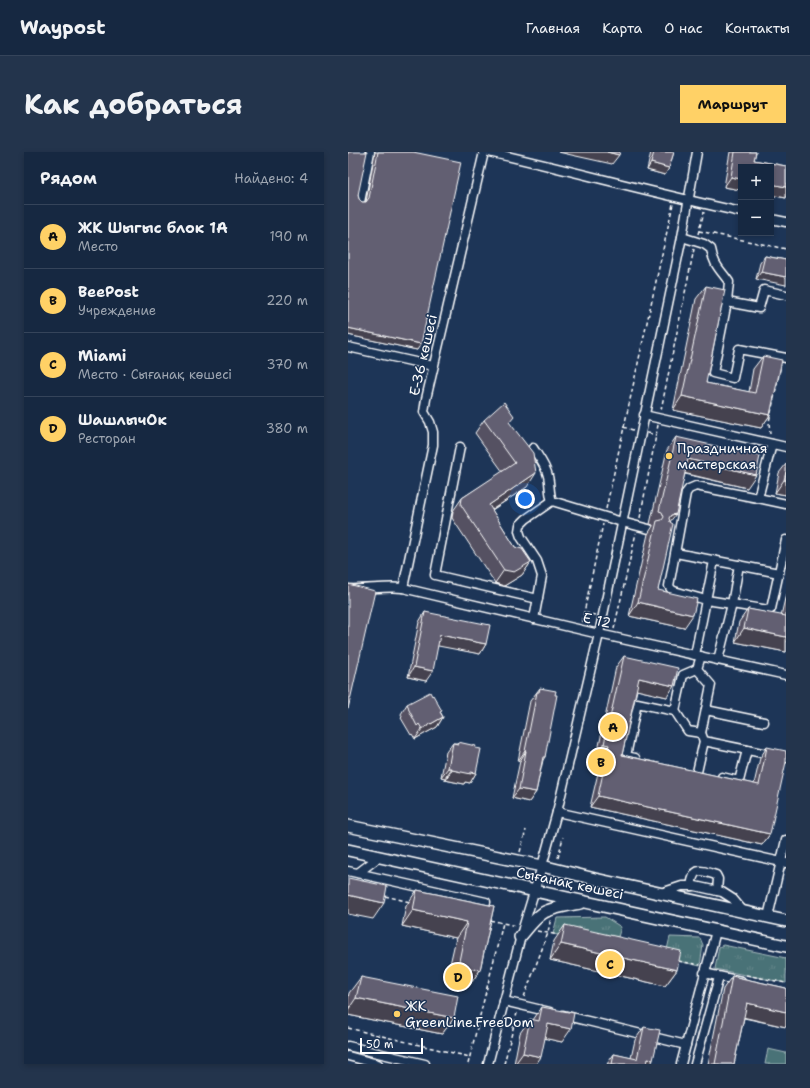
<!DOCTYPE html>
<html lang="ru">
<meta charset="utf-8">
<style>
:root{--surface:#162841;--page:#23344c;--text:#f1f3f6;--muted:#9ea6b1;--line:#35445a;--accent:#ffd166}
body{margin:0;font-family:"Shantell Sans",sans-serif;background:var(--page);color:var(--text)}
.controls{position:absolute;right:12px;top:12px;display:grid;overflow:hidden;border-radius:0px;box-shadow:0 2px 6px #0003}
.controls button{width:36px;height:36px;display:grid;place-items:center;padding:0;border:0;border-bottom:1px solid var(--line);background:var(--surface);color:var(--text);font:20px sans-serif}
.scale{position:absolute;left:12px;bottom:10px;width:63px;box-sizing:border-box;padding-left:4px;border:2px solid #fff;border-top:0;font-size:11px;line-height:14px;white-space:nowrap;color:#fff;-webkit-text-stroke:3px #1d3557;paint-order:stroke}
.you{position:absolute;left:177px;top:347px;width:14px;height:14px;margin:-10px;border:3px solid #fff;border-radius:50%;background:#1a73e8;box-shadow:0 0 0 6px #1a73e833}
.badge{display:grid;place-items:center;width:26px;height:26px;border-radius:50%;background:var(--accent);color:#111;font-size:13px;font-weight:700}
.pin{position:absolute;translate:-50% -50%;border:2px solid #fff;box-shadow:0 1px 4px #0006}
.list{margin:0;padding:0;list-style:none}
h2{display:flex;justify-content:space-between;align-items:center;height:52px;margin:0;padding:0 16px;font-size:17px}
h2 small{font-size:13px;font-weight:400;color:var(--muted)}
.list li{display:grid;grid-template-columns:26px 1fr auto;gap:12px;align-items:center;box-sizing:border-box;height:64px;padding:0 16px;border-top:1px solid var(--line)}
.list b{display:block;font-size:15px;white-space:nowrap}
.list p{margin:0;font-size:13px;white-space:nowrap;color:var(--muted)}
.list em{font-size:13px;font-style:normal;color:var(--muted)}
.map{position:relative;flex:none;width:438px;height:912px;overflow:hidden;border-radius:0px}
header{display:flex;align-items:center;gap:24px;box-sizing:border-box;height:56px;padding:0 20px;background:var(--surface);border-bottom:1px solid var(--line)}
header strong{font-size:19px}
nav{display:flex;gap:22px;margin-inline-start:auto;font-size:14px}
.intro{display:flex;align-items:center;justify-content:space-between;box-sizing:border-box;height:96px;padding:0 24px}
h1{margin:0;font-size:28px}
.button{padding:10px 18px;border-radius:0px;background:var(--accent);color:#111;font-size:14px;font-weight:700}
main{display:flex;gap:24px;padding:0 24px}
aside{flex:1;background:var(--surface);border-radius:0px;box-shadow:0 2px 6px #0003}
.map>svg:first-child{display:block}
.grass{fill:url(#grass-tufts);stroke:#a4b8bb}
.green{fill:#4a7277;stroke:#a4b8bb}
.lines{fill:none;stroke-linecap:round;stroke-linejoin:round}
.minor-casing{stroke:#fff;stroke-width:11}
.major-casing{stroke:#fff;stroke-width:14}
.path{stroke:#fff;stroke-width:1.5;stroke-dasharray:4 3;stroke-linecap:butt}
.minor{stroke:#1d3557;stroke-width:8}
.major{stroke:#1d3557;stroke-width:11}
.wall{fill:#545162;stroke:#fff}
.shaded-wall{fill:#454250;stroke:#fff}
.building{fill:#625e72;stroke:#fff}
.poi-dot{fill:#ffd166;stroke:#1d3557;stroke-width:1.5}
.labels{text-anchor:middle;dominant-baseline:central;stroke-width:3;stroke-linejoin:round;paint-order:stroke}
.street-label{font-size:14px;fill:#fff;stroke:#1d3557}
.poi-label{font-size:14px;fill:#fff;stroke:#1d3557;text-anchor:start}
</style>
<header>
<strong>Waypost</strong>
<nav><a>Главная</a><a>Карта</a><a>О нас</a><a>Контакты</a></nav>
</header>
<div class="intro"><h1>Как добраться</h1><a class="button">Маршрут</a></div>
<main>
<aside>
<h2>Рядом<small>Найдено: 4</small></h2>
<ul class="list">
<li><span class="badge">A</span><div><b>ЖК Шыгыс блок 1А</b><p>Место</p></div><em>190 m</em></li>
<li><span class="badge">B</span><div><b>BeePost</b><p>Учреждение</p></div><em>220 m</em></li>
<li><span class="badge">C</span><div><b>Miami</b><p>Место · Сығанақ көшесі</p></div><em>370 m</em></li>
<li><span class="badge">D</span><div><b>ШашлычОк</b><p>Ресторан</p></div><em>380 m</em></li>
</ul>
</aside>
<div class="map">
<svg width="438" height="912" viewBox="0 0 438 912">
<defs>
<pattern id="grass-tufts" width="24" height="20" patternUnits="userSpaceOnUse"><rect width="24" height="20" fill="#4a7277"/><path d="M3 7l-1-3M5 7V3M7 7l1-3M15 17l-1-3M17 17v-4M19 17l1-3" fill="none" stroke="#65878b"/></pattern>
</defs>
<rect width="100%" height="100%" fill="#1d3557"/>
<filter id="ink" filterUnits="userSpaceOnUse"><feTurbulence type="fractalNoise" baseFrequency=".025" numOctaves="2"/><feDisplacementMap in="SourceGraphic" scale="8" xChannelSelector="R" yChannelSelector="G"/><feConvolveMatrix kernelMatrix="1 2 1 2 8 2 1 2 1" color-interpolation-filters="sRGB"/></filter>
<g filter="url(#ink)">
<g class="grass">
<path d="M 257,765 L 273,775 L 267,795 L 205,782 L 209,766 Z"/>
<path d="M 322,785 L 352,786 L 355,793 L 352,814 L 317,806 Z"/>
<path d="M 375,793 L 438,806 L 438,831 L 367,817 L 371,795 Z"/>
</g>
<path class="green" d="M 420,897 L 438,901 L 438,912 L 417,912 Z"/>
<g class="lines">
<g class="minor-casing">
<g id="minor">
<path d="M 141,0 C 225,19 309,42 393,60"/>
<path d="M 12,50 L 22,0"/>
<path d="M 423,67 L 438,70"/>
<path d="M 334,85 L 356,92 L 363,97 C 366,114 372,117 381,130 L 379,150"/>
<path d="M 438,143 L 416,138 L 411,156 L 379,150 L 365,221 L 385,226 L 391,197 L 438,206"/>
<path d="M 0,195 L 85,214"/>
<path d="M 296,263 L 438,295"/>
<path d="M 112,295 L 87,423 L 190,447"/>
<path d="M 185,296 C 190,304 198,314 200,324 C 202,332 201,341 204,349 L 274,370 L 301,377"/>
<path d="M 410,346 L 424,292"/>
<path d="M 328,401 L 431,421"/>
<path d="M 366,409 L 358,448 L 384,452 L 391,413"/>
<path d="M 55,436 L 85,293 L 85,280 L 82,270 L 76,260 L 78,247 L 136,0"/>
<path d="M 0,437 C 19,438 37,434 55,436 L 251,482 L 438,523"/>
<path d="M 186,467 L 194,424 L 189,409 L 173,385 L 171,379 L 172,373 L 178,367 L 204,349"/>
<path d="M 347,503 L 358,448 L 326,439 L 323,437 L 321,434 L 338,341 L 341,337 L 348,334 L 410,346 L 438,352"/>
<path d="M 370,508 L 384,452 L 420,458 L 423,457 L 438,388"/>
<path d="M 349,517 L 363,533 L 353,581"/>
<path d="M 358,558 L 416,570"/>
<path d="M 327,559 L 335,523 L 349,517 L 353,504"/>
<path d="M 287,606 L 278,604 L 289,551 L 327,559 L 340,579 L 353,581 L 356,589 L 438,606"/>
<path d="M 349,620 L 356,589"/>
<path d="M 374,625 L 391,629 L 399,598"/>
<path d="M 209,660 L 438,711"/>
<path d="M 0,719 L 138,750"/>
<path d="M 10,721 L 31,705"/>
<path d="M 343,734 C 346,714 352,718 368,723 L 370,727 L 369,739"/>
<path d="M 313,741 L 334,734 L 347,734 L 374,740 L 385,747 L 396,760"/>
<path d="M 420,765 L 438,688"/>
<path d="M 356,821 L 393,829"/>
<path d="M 156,849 L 202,860"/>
<path d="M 215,863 L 338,893"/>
<path d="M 0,894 L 77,912"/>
<path d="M 0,904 L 30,912"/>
<path d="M 140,912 L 175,776 L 194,714 L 209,660 L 251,482 L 334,85 L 349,0"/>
<path d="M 333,912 L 368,779"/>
<path d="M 347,912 L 371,825"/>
</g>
</g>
<g class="major-casing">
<g id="major">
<path d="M 0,674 L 194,714 L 247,727 L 438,769"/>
<path d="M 0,698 L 438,794"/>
<path d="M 172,785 C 179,777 186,767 195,761 C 203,756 222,753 232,751"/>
</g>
</g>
<g class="path">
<path d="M 351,79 L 438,97"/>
<path d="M 350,82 L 356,60"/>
<path d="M 313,258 L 346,97"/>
<path d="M 275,275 L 285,278"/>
<path d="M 300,281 L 308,283"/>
<path d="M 422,282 L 421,270 L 433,213"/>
<path d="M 258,357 L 325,52"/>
<path d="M 292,366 L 310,273"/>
<path d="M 237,461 L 247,463"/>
<path d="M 234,470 L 255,372"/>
<path d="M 266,477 L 288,381"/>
<path d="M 172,700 L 178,678"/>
<path d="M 210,706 L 215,685"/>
<path d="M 37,744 L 62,750"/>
<path d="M 142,768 L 168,774"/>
<path d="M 189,779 L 211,783"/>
<path d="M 330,809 L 352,813"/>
<path d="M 398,823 L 438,831"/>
<path d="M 176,845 L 200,781 L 202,770 L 202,767"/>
<path d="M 0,876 L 122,905"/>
<path d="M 120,912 L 155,771"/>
<path d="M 156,912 L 169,861"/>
</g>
<use href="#minor" class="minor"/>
<use href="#major" class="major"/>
</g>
<g class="wall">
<path d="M 0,0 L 11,47 L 14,50 L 18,50 L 27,0 L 65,0 L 69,198 L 0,183 Z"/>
<path d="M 303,0 L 326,0 L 321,16 L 317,23 L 299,18 Z"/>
<path d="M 382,0 L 408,0 L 406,8 L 438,14 L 438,46 L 376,35 Z"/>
<path d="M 417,104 L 438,108 L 408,127 L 412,111 Z"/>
<path d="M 358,134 L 358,231 L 401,240 L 405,217 L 415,204 L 422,263 L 413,276 L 325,258 L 348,147 Z"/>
<path d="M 136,268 L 161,271 L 179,335 L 144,358 L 167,395 L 183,410 L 174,423 L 156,434 L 147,431 L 104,366 L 105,359 L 114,346 L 155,320 L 127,281 Z"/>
<path d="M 328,285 L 399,336 L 337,322 L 322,370 L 310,438 L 336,476 L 281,464 L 300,382 L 305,374 L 305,373 L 302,372 L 319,298 Z"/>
<path d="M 438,312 L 438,343 L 427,341 L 431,321 Z"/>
<path d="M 438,442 L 438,500 L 387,490 L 391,470 L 400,457 L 433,464 Z"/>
<path d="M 77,460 L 138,492 L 132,502 L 90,493 L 78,529 L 60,525 L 71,470 Z"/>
<path d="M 276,504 L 319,545 L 289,538 L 274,603 L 406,632 L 412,606 L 419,595 L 422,682 L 414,693 L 242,655 L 254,604 L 249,603 L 268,515 Z"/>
<path d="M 192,536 L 197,605 L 195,608 L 188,640 L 181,650 L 164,646 L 172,609 L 170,609 L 182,549 Z"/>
<path d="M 59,552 L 93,561 L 95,565 L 89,575 L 67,587 L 64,582 L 63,583 L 53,566 L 54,565 L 53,562 Z"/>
<path d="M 110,590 L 127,596 L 128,621 L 122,631 L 117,630 L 116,632 L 97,628 L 97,626 L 93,625 L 98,600 L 105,591 L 109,591 Z"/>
<path d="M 69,738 L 146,754 L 132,818 L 121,834 L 98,830 L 108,786 L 54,774 L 58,754 Z"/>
<path d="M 217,773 L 329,818 L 317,834 L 202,808 L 206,789 Z"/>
<path d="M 384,824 L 438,836 L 438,875 L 396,866 L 386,912 L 360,912 L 375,837 Z"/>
<path d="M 13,825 L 106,866 L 94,882 L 0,863 L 0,848 L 1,841 Z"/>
<path d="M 194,855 L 214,890 L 197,886 L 188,912 L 166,912 L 172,881 L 182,867 L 185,868 Z"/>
<path d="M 296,875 L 303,912 L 259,912 L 266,902 L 283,906 L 287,888 Z"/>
</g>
<g class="shaded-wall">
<path d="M 210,0 L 259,0 L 271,3 L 264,12 Z"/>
<path d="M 303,11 L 321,16 L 317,23 L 299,18 Z"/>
<path d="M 383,25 L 393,27 L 393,38 L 376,35 Z"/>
<path d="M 423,32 L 438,35 L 438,46 L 423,43 Z"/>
<path d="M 413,120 L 438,125 L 438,133 L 408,127 Z"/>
<path d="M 0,176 L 73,192 L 69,198 L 0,183 Z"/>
<path d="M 334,244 L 422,263 L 413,276 L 325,258 Z"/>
<path d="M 340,307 L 408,323 L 399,336 L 331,320 Z"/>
<path d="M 188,321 L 179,335 L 131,366 L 141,353 Z"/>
<path d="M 436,328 L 438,328 L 438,343 L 427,341 Z"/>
<path d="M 328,362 L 318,375 L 313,376 L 323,363 Z"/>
<path d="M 183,410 L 174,423 L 156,434 L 147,431 L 156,418 Z"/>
<path d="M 290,450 L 345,463 L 336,476 L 281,464 Z"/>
<path d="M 396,476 L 438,485 L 438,500 L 387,490 Z"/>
<path d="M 92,483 L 138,492 L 132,502 L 85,493 Z"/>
<path d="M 66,515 L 85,519 L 78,529 L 60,525 Z"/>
<path d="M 291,526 L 326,534 L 319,545 L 284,537 Z"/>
<path d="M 95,565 L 89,575 L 67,587 L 74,577 Z"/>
<path d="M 256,592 L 261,593 L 254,604 L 249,603 Z"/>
<path d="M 177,599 L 178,599 L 172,609 L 170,609 Z"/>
<path d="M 100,616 L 104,616 L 97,626 L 93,625 Z"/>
<path d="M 104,618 L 123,620 L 128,621 L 122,631 L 117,630 L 116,632 L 97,628 Z"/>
<path d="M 171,637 L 188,640 L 181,650 L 164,646 Z"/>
<path d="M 250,644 L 422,682 L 414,693 L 242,655 Z"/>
<path d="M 0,743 L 36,751 L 25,767 L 0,762 Z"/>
<path d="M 65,758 L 119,770 L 108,786 L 54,774 Z"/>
<path d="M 213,792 L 329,818 L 317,834 L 202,808 Z"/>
<path d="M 110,814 L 132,818 L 121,834 L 98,830 Z"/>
<path d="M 8,846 L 106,866 L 94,882 L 0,863 L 0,858 Z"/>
<path d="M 399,851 L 438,860 L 438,875 L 390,864 Z"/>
<path d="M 200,872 L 223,877 L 214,890 L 190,885 Z"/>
<path d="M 175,901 L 193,905 L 188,912 L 167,912 Z"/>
<path d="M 300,907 L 305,908 L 303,912 L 296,912 Z"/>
</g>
<g class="building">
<path d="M 0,0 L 19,0 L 10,43 L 11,47 L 14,50 L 18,50 L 21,46 L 30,0 L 65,0 L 113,10 L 73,192 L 0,176 Z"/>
<path d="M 259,0 L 272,0 L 271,3 Z"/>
<path d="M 306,0 L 326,0 L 321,16 L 303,11 Z"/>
<path d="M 387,0 L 408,0 L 406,8 L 438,14 L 438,35 L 423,32 L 423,15 L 393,15 L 393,27 L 383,25 Z"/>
<path d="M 417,104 L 438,108 L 438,125 L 413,120 Z"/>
<path d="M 358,134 L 377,138 L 358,231 L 407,241 L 415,204 L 434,208 L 422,263 L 334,244 Z"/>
<path d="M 156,250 L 166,264 L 161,270 L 185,301 L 188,321 L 141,353 L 167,395 L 174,397 L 183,410 L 166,420 L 156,418 L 113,353 L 114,346 L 167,311 L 136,268 Z"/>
<path d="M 328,285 L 412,304 L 408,323 L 340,307 L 328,362 L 323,363 L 321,366 L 322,370 L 325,372 L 310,438 L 349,447 L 345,463 L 290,450 L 309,369 L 314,368 L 316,365 L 314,360 L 311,359 Z"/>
<path d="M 438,320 L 438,328 L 436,328 Z"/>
<path d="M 0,432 L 27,439 L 0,557 Z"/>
<path d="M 400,457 L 438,464 L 438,485 L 396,476 Z"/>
<path d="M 77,460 L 142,473 L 138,492 L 92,483 L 85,519 L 66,515 Z"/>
<path d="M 276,504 L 330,516 L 326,534 L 291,526 L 274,603 L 411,633 L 419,595 L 438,599 L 438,610 L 422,682 L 250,644 L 261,593 L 256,592 Z"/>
<path d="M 192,536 L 208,539 L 207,543 L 209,543 L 197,605 L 195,605 L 188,640 L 171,637 L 178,599 L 177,599 L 182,575 L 189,540 L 191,540 Z"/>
<path d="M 82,540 L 84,544 L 85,543 L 94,559 L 92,560 L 95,565 L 74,577 L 71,572 L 69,574 L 60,556 L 61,556 L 59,552 Z"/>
<path d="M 110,590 L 128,594 L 127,596 L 133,597 L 128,621 L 123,620 L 123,622 L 104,618 L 104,616 L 100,616 L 105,591 L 110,592 Z"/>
<path d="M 0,726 L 39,734 L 36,751 L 0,743 Z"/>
<path d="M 69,738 L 146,754 L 132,818 L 110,814 L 119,770 L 65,758 Z"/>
<path d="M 217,773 L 333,799 L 329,818 L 213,792 Z"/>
<path d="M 384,824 L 438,836 L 438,860 L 399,851 L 386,912 L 367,912 Z"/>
<path d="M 13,825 L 110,844 L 106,866 L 8,846 Z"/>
<path d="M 194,855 L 226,861 L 223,877 L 200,872 L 193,905 L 175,901 L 182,867 L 191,869 Z"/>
<path d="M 296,875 L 312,878 L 305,908 L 300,907 L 299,912 L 264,912 L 266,902 L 289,907 Z"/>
</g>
</g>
<g class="poi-dot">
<circle cx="321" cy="304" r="4"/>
<circle cx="49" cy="862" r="4"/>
</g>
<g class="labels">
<g class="street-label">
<text transform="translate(75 203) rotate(-77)">Е-36 көшесі</text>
<text transform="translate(249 468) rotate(13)">E 12</text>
<text transform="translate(222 731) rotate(12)">Сығанақ көшесі</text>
</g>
<g class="poi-label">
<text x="329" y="296">Праздничная<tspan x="329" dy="16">мастерская</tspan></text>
<text x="57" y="854">ЖК<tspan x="57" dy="16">GreenLine.FreeDom</tspan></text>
</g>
</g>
</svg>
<div class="controls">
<button>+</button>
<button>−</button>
</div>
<div class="scale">50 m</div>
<div class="you"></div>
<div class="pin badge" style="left:265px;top:575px">A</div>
<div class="pin badge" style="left:253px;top:610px">B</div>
<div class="pin badge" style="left:262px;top:812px">C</div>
<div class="pin badge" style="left:110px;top:825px">D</div>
</div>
</main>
